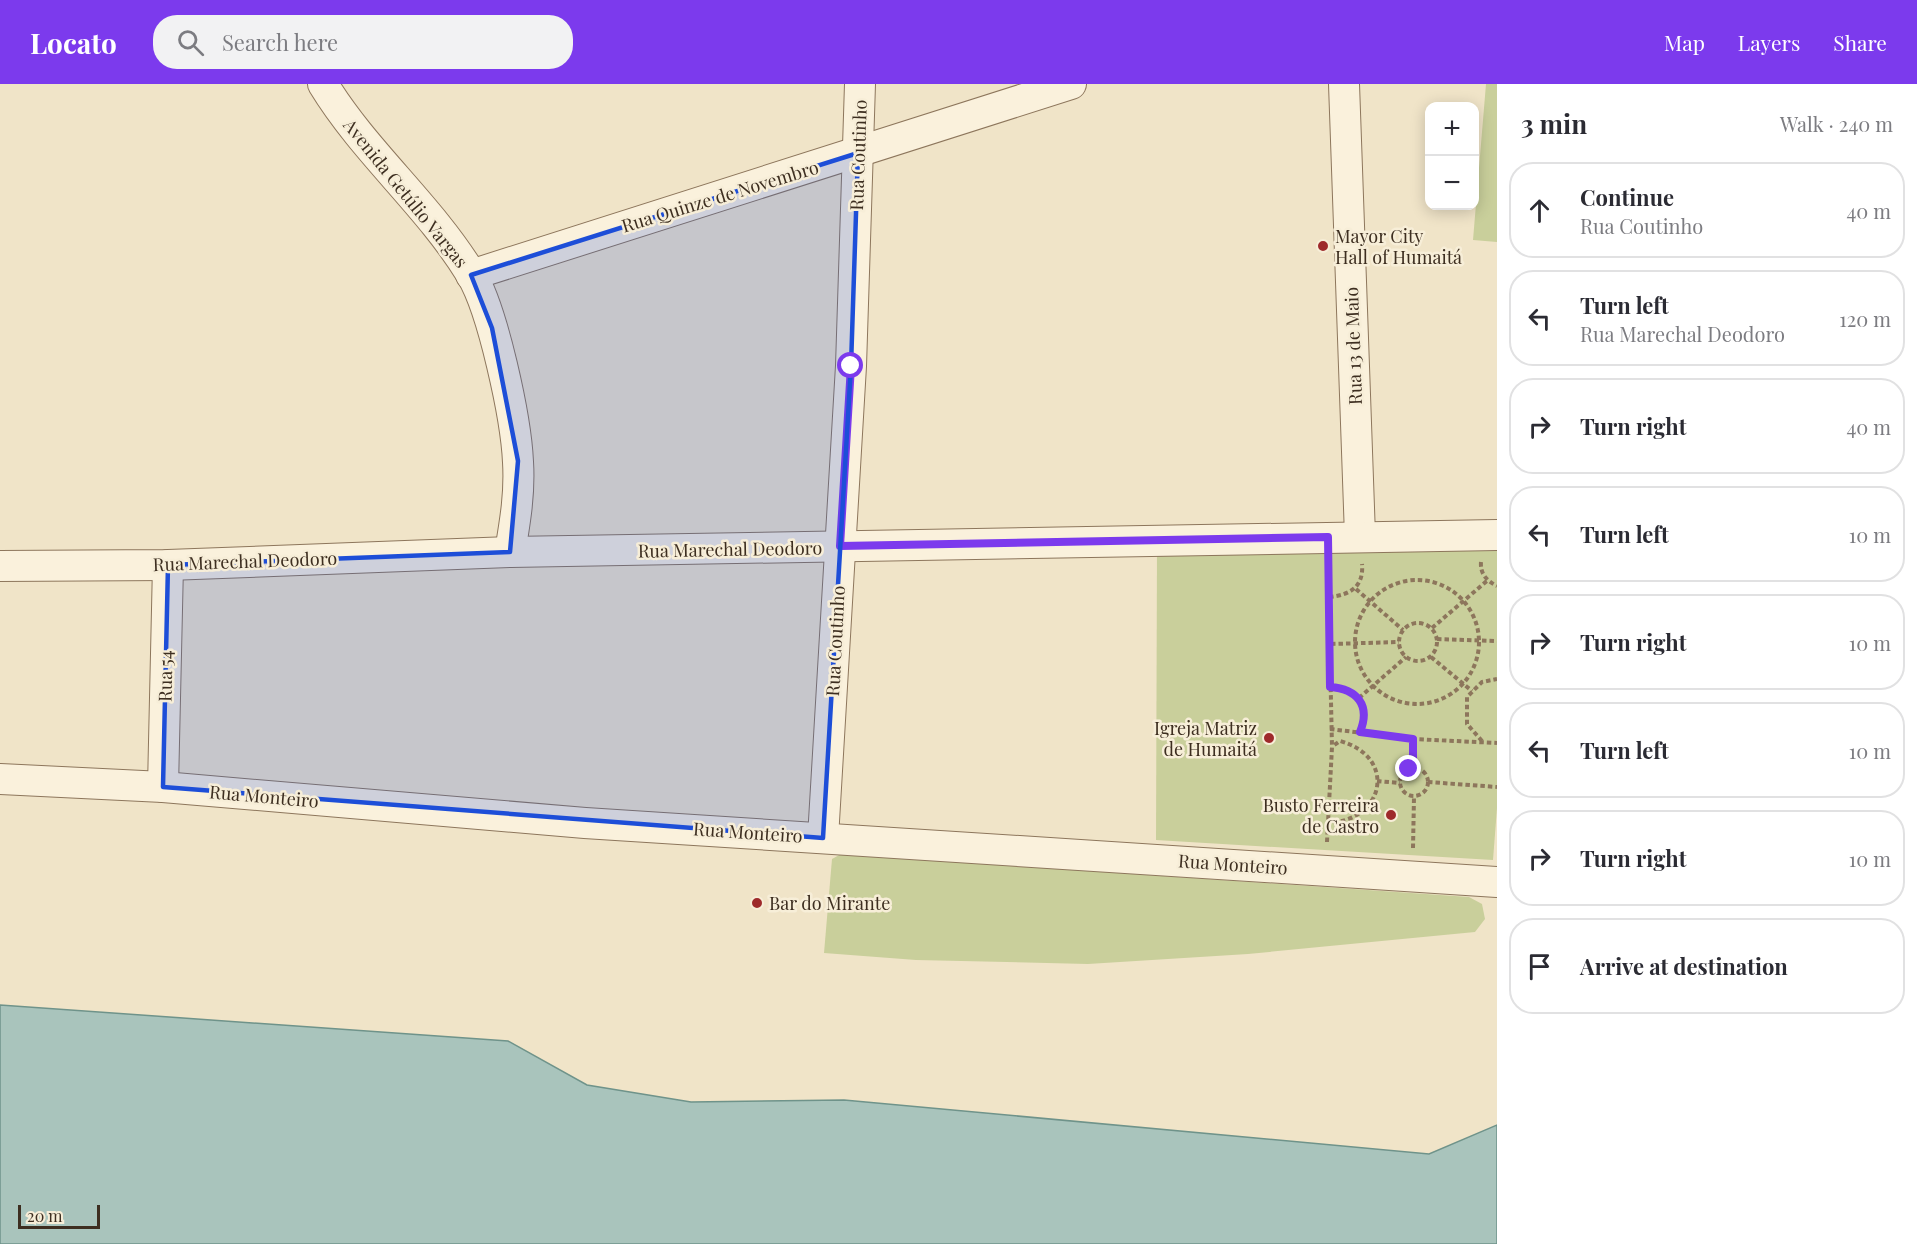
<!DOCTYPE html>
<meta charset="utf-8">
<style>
:root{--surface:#fff;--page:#f2f2f3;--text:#2b2b33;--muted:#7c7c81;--line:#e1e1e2;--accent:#7c3aed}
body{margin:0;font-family:"Playfair Display",serif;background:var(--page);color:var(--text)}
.controls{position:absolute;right:18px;top:18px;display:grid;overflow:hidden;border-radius:12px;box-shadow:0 3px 15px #0003}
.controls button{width:54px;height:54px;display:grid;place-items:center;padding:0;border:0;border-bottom:2px solid var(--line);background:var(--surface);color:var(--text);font:30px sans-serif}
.scale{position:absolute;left:18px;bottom:15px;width:82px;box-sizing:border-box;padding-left:6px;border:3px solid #3d2e20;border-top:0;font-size:16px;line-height:21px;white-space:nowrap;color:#3d2e20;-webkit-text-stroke:4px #f7eed8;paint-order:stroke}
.stop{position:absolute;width:18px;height:18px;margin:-14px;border:4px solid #7c3aed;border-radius:50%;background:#fff}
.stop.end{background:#7c3aed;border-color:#fff;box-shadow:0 2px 6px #0008}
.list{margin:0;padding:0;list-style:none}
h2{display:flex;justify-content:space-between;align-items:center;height:78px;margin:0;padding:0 24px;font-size:26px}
h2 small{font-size:20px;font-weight:400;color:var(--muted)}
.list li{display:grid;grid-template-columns:39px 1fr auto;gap:18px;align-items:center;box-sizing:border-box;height:96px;margin:0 12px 12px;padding:0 12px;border:2px solid var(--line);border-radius:24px}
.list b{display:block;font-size:22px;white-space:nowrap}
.list p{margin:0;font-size:20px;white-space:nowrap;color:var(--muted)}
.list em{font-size:20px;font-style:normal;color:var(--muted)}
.icon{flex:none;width:33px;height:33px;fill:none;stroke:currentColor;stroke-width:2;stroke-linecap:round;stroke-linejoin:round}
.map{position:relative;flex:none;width:1497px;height:1160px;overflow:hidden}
header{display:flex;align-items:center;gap:36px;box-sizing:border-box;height:84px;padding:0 30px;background:var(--accent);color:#fff}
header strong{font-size:28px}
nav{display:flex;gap:33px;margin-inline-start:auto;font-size:21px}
.search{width:420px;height:54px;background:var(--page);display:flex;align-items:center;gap:15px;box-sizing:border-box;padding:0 21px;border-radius:24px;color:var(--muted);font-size:22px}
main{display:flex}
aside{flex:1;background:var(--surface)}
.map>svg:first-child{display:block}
.green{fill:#c9cf9b}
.water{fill:#a9c4bc;stroke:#6f938a;stroke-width:1.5}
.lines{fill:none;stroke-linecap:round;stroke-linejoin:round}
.minor-casing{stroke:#8d765c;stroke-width:32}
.path{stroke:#8d765c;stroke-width:4;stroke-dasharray:4.5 3;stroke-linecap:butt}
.minor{stroke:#faf1dc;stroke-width:30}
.route{stroke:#7c3aed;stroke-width:8}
.marked{fill:#1d4ed8;fill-opacity:0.2;stroke:#1d4ed8;stroke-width:4.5;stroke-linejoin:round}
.poi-dot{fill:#9e2a2b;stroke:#f7eed8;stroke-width:2}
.labels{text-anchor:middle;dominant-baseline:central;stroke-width:5;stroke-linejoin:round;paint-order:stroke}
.street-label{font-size:18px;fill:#3d2e20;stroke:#f7eed8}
.poi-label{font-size:18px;fill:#3d2e20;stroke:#f7eed8;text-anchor:start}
</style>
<header>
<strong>Locato</strong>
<div class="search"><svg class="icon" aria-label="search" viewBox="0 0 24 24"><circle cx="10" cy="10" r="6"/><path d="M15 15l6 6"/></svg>Search here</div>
<nav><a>Map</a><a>Layers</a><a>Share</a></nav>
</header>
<main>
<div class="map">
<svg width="1497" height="1160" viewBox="0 0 1497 1160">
<rect width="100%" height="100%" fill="#f0e4c8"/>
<g class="green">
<path d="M 1486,0 L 1497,0 L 1497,158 L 1473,156 Z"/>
<path d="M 1497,458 L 1497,724 L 1493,776 L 1156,756 L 1157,464 Z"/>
<path d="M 841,770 L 1469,813 L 1482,820 L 1485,835 L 1475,848 L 1248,870 L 1088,880 L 916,876 L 824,869 L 832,775 Z"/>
</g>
<path class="water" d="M 0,921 L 508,957 L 587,1001 L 691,1018 L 844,1016 L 1429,1070 L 1497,1041 L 1497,1160 L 0,1160 Z"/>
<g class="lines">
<g class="minor-casing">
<g id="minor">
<path d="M 323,0 C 365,69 429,121 471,190 C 493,226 516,334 518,378 C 520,409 515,438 510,468"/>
<path d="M 1344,0 L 1360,452"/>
<path d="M 471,191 L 1071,0"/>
<path d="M 0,482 L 168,481 L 510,468 L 1497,451"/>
<path d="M 0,695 L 163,703 L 585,739 L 1497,798"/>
<path d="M 163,703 L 168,481"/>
<path d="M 823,754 L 851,282 L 860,0"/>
</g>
</g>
<g class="path">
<path d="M 1481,478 C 1480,490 1487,497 1497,502"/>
<circle cx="1417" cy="558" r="62"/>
<path d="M 1356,505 L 1403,546"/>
<path d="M 1329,513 C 1350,511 1364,503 1362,480"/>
<circle cx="1418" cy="558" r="19"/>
<path d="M 1432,544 L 1488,496"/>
<path d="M 1437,555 L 1497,557"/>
<path d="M 1331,560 L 1399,558"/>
<path d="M 1431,573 L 1472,607"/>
<path d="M 1330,603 C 1357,605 1371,621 1360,648"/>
<path d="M 1359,614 L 1406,573"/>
<path d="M 1330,645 L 1413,655 L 1497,659"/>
<path d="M 1413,655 L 1413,684"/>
<path d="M 1482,657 L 1467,640 L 1467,613 L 1482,598 L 1497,595"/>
<circle cx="1414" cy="698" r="14"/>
<path d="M 1377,697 L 1400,699"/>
<path d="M 1428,698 L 1497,703"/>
<path d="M 1326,739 C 1385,738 1398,673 1340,657 L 1333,662"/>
<path d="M 1327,758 L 1332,663 L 1328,481"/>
<path d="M 1413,764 L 1414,713"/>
</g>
<use href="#minor" class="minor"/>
</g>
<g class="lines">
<path class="route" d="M 851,282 L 840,462 L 1328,453 L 1330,603 C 1357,605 1371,621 1360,648 L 1413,655 L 1413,684 L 1409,685"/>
</g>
<path class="marked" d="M 858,69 L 851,282 L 823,754 L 163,703 L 168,481 L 510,468 L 518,377 L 492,244 L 471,191 Z"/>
<g class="poi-dot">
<circle cx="1323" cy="162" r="6"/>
<circle cx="1269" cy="654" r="6"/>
<circle cx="1391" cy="731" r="6"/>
<circle cx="757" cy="819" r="6"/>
</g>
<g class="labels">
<g class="street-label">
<text transform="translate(858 71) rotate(-88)">Rua Coutinho</text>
<text transform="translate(406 109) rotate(51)">Avenida Getúlio Vargas</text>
<text transform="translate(720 112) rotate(-17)">Rua Quinze de Novembro</text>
<text transform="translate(1353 262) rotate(-92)">Rua 13 de Maio</text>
<text transform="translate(730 465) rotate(-1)">Rua Marechal Deodoro</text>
<text transform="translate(245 477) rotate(-2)">Rua Marechal Deodoro</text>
<text transform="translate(835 557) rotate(-87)">Rua Coutinho</text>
<text transform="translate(165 592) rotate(-89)">Rua 54</text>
<text transform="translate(264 712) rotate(5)">Rua Monteiro</text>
<text transform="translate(748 748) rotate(4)">Rua Monteiro</text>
<text transform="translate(1233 780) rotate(4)">Rua Monteiro</text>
</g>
<g class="poi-label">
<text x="1335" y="152">Mayor City<tspan x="1335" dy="21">Hall of Humaitá</tspan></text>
<text x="1257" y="644" text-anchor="end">Igreja Matriz<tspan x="1257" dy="21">de Humaitá</tspan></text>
<text x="1379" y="721" text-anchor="end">Busto Ferreira<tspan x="1379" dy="21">de Castro</tspan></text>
<text x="769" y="819">Bar do Mirante</text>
</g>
</g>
</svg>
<div class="controls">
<button>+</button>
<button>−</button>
</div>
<div class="scale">20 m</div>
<div class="stop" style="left:851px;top:282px"></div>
<div class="stop end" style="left:1409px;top:685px"></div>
</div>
<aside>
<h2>3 min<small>Walk · 240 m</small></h2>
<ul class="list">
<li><svg class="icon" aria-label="ahead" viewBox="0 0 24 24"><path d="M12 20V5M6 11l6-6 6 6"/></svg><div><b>Continue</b><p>Rua Coutinho</p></div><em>40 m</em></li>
<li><svg class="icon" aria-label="left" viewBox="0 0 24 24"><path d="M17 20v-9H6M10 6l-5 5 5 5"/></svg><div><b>Turn left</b><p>Rua Marechal Deodoro</p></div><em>120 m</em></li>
<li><svg class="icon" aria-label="right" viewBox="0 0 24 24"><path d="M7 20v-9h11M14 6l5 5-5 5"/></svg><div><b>Turn right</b></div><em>40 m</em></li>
<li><svg class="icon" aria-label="left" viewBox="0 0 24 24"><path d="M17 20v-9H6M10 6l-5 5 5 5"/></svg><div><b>Turn left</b></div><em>10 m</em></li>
<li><svg class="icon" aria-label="right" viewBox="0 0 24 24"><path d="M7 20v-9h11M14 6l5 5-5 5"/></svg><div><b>Turn right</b></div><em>10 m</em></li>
<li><svg class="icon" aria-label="left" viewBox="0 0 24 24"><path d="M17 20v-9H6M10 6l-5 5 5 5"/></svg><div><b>Turn left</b></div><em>10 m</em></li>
<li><svg class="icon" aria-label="right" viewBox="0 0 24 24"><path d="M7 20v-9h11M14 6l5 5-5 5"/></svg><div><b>Turn right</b></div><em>10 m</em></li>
<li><svg class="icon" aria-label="arrive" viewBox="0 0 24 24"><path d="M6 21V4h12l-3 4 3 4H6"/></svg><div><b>Arrive at destination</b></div></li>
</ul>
</aside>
</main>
